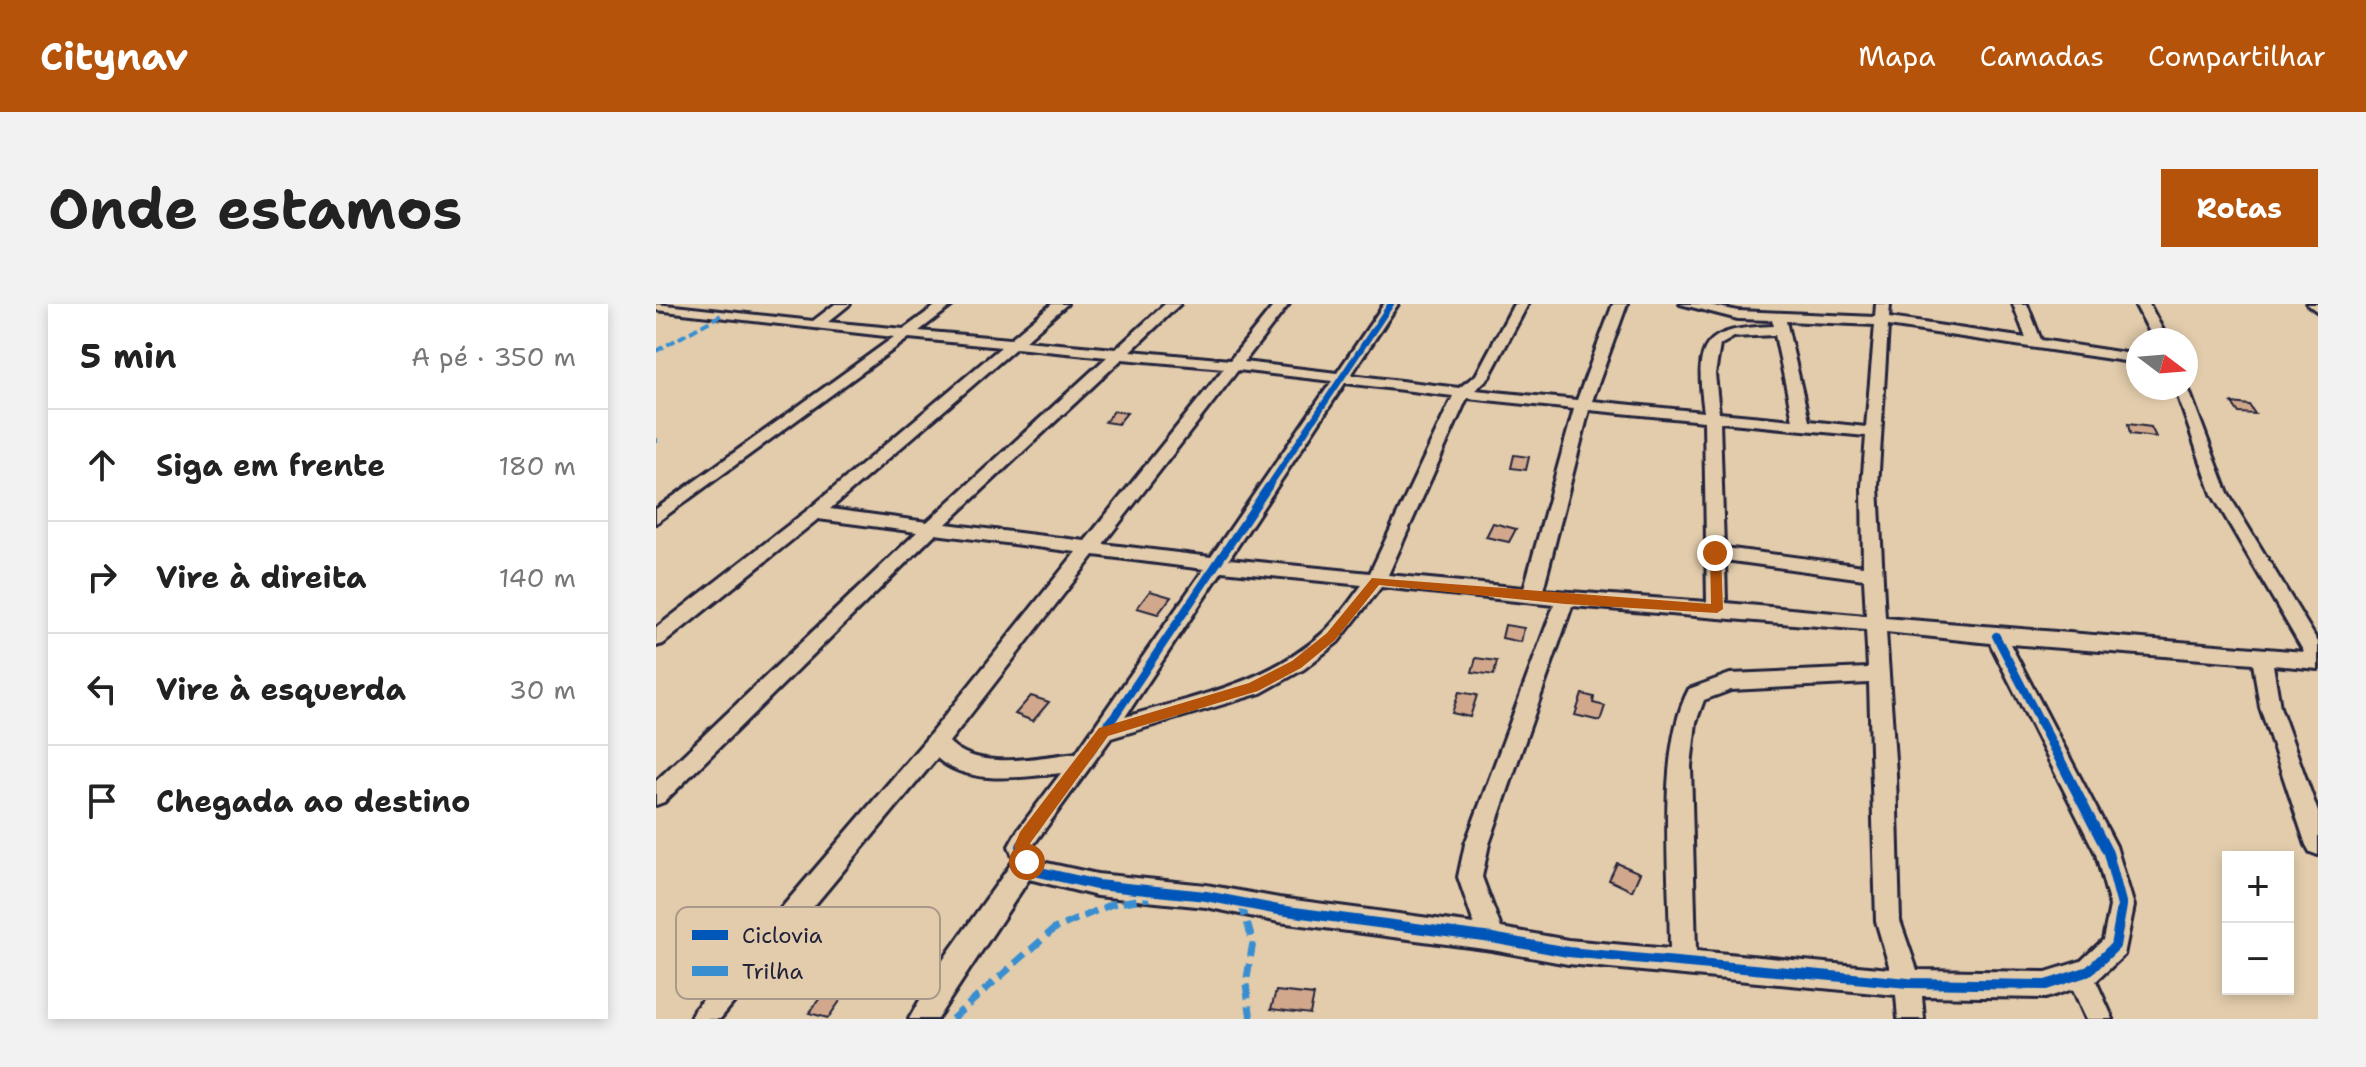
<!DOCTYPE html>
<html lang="pt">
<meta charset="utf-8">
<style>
:root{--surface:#fff;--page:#f2f2f2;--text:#222;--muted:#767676;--line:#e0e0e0;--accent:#b45309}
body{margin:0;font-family:"Shantell Sans",sans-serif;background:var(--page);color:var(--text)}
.controls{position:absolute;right:24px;bottom:24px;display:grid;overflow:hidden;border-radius:0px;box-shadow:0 4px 12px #0003}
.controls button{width:72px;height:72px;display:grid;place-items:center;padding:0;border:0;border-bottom:2px solid var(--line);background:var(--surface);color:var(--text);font:40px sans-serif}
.compass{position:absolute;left:1470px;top:24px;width:72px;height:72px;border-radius:50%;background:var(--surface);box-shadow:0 4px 12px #0003;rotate:106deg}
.stop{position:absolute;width:24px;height:24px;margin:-18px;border:6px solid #b45309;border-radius:50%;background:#fff}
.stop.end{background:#b45309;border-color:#fff;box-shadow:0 2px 8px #0008}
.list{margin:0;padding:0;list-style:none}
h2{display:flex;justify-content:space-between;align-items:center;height:104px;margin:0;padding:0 32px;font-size:34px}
h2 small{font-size:26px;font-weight:400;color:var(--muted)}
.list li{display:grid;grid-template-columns:52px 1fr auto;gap:24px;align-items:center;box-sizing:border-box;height:112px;padding:0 32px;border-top:2px solid var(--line)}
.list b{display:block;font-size:30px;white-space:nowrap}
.list em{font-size:26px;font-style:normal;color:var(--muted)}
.icon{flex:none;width:44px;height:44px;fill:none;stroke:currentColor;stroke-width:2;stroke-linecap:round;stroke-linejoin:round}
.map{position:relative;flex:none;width:1662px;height:715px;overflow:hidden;border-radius:0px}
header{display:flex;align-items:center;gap:48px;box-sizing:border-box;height:112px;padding:0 40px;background:var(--accent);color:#fff}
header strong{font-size:38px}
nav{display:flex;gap:44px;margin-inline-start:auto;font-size:28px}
.intro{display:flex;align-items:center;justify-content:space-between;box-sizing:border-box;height:192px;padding:0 48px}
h1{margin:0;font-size:56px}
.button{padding:20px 36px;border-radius:0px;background:var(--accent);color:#fff;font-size:28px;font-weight:700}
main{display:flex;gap:48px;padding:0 48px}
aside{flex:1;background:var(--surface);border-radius:0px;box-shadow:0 4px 12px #0003}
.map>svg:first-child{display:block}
.building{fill:#d1a88c;stroke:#22223b;stroke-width:2}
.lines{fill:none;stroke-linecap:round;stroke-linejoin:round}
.street-casing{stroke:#22223b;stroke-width:6}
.street{fill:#e2ccac;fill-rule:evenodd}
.quiet-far1{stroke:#398ed0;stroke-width:4;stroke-dasharray:9 4;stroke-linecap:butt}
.quiet{stroke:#398ed0;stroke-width:7;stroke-dasharray:14 7;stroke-linecap:butt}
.cycleway-far2-casing{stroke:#e2ccac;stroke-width:10}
.cycleway-far1-casing{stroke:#e2ccac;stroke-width:13}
.cycleway-casing{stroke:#e2ccac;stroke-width:15}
.cycleway-far2{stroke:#0057b8;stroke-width:6}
.cycleway-far1{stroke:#0057b8;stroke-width:8}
.cycleway{stroke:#0057b8;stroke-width:10}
.route{fill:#b45309}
.key{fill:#e2ccac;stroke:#a8998a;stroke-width:2}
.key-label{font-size:22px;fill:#22223b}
</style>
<header>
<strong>Citynav</strong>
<nav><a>Mapa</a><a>Camadas</a><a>Compartilhar</a></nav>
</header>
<div class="intro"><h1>Onde estamos</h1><a class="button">Rotas</a></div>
<main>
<aside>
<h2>5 min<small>A pé · 350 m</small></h2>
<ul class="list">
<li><svg class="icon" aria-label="ahead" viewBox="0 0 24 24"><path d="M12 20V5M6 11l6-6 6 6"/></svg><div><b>Siga em frente</b></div><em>180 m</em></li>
<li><svg class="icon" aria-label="right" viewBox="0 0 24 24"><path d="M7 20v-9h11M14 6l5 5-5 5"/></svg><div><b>Vire à direita</b></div><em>140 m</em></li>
<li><svg class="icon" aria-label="left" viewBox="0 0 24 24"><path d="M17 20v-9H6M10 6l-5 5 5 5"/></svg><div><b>Vire à esquerda</b></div><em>30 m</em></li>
<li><svg class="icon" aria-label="arrive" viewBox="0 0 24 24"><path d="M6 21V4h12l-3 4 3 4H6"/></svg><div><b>Chegada ao destino</b></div></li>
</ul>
</aside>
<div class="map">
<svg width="1662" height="715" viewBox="0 0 1662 715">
<rect width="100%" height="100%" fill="#e2ccac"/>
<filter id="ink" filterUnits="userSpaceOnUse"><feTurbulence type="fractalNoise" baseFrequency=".0125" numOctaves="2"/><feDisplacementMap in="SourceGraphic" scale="16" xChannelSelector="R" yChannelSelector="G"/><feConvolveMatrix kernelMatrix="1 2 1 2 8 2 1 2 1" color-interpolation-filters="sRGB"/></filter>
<g filter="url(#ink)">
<g class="building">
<path d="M 1576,99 L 1593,101 L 1599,110 L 1583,109 Z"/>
<path d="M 458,107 L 471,109 L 462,120 L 449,118 Z"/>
<path d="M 1472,120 L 1495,123 L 1500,133 L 1474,130 Z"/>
<path d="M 858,151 L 873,153 L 870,166 L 855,164 Z"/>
<path d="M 837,219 L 860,225 L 853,238 L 830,233 Z"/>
<path d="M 494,287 L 515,293 L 502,310 L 481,304 Z"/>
<path d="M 849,321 L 868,324 L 865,338 L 846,334 Z"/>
<path d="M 820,354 L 841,357 L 838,371 L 816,368 Z"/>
<path d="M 803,388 L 821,391 L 814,413 L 796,409 Z"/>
<path d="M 926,390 L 938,393 L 937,399 L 949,402 L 944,417 L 919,411 Z"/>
<path d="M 375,392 L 393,398 L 377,417 L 359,410 Z"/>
<path d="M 961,559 L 984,569 L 976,587 L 953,576 Z"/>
<path d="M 175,679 L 193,684 L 172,714 L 153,709 Z"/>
<path d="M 620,687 L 658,691 L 654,710 L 615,705 Z"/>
</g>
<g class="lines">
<g class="street-casing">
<g id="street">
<path d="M 0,0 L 157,17 L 179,0 L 194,0 L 172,18 L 248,25 L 282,0 L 298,0 L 263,27 L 354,35 L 396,0 L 411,0 L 369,37 L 460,45 L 509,0 L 524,0 L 475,47 L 574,56 L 619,0 L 633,0 L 588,58 L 681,69 L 728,0 L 742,0 L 695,71 L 803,84 L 820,71 L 858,0 L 872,0 L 833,73 L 819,86 L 921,96 L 957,0 L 971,0 L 936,97 L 1048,108 C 1038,37 1047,25 1118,22 L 1116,16 L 1082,15 L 1024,0 L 1049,0 L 1082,7 L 1219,13 L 1220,0 L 1234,0 L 1233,14 L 1370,34 L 1357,0 L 1371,0 L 1385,36 L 1482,51 L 1482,59 L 1232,22 L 1222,182 L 1229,314 L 1648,348 L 1556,190 L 1519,84 L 1530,84 L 1531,81 L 1572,190 L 1662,338 L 1662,365 L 1617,361 L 1624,403 L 1662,508 L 1662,551 L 1654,548 L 1650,541 L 1604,403 L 1597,359 L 1354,340 L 1460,542 L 1478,602 L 1468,651 L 1440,677 L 1457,715 L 1430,715 L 1417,685 L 1390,694 L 1266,692 L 1268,715 L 1242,715 L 1240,691 L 912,660 L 836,646 L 623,618 L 550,603 L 441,592 L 373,575 L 281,715 L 253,715 L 287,656 L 358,556 L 353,542 L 362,526 L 405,469 C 366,473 312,482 281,454 L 64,715 L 34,715 L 38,706 L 272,433 L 420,248 L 279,230 L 8,498 L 0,501 L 0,477 L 261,228 L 162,215 L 7,340 L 0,342 L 0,324 L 153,205 L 345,43 L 253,34 L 0,219 L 0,205 L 238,33 L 0,6 ZM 1130,17 L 1219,21 L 1210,123 L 1153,117 ZM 1119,31 L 1137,116 L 1063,109 L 1059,70 L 1064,41 L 1078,33 ZM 360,44 L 451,53 L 271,218 L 174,205 ZM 466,55 L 568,64 L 429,237 L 290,220 ZM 582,66 L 676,77 L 555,253 L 447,240 ZM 689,79 L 797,92 L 714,269 L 573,255 ZM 811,94 L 918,105 L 868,284 L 732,271 ZM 933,106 L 1048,117 L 1051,298 L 887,286 ZM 1064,118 L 1210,132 L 1206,182 L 1207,262 L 1068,244 ZM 438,251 L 548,265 L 420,449 C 382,453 322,468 293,438 ZM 1069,256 L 1208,275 L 1210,312 L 1070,299 ZM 566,267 L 706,281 C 694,297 682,315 667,329 C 612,379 538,393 469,413 ZM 725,283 L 898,301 L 809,540 L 802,573 L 818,620 L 623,594 L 550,581 L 441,570 L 386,558 L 380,552 L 378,540 L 455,434 L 605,389 L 648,365 L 682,338 ZM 916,302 L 1210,326 L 1212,364 L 1074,370 L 1033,385 C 1000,446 1014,574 1014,645 L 912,636 L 845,624 L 826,573 L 833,540 ZM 1230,328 L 1334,339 L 1440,550 L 1454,602 L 1447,636 L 1425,657 L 1390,668 L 1261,666 L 1244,617 L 1240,470 ZM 1213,379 L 1220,617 L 1234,665 L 1040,647 L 1035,462 L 1040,418 L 1048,396 L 1075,386 Z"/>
<path d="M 1479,0 L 1493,0 L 1512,36 L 1498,36 Z"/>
<path d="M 1651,0 L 1662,0 L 1662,8 Z"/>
</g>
</g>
<use href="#street" class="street"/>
<g class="quiet-far1">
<path d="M 0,47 L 67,10"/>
<path d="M 0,134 L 0,139"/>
</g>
<g class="quiet">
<path d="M 585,599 L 597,638 L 590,680 L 595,715"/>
<path d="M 296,715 L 398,625 L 456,600 L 493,594"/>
</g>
<g class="cycleway-far2-casing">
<path id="cycleway-far2" d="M 611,185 L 735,0"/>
</g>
<g class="cycleway-far1-casing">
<g id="cycleway-far1">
<path d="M 1340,332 L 1385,419"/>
<path d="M 454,419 L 612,183"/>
</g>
</g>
<g class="cycleway-casing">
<path id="cycleway" d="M 455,417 L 365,542 L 371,558 L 379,567 L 441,581 L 550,592 L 623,606 L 836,634 L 912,648 L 1252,679 L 1390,681 L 1433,667 L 1459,642 L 1466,602 L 1452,549 L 1384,417"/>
</g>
<use href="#cycleway-far2" class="cycleway-far2"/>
<use href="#cycleway-far1" class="cycleway-far1"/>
<use href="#cycleway" class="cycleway"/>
</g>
</g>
<path class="route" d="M 1059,245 L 1065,249 L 1067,305 L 1061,309 L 909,300 L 723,281 L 679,336 L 645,364 L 602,387 L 452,432 L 375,538 L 373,542 L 379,558 L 376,563 L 365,563 L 358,542 L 364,528 L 443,424 L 593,379 L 636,357 L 671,329 L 716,274 L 1055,300 L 1054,249 Z"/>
<rect x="20" y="603" width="264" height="92" rx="12" class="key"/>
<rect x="36" y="626" width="36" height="10" fill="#0057b8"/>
<rect x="36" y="662" width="36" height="10" fill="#398ed0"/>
<g class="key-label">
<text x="86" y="639">Ciclovia</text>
<text x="86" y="675">Trilha</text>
</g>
</svg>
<div class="controls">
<button>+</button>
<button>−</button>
</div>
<svg class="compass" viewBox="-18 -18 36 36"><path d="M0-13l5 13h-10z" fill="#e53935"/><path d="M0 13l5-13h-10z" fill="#767676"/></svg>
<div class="stop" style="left:371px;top:558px"></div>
<div class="stop end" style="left:1059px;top:249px"></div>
</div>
</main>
